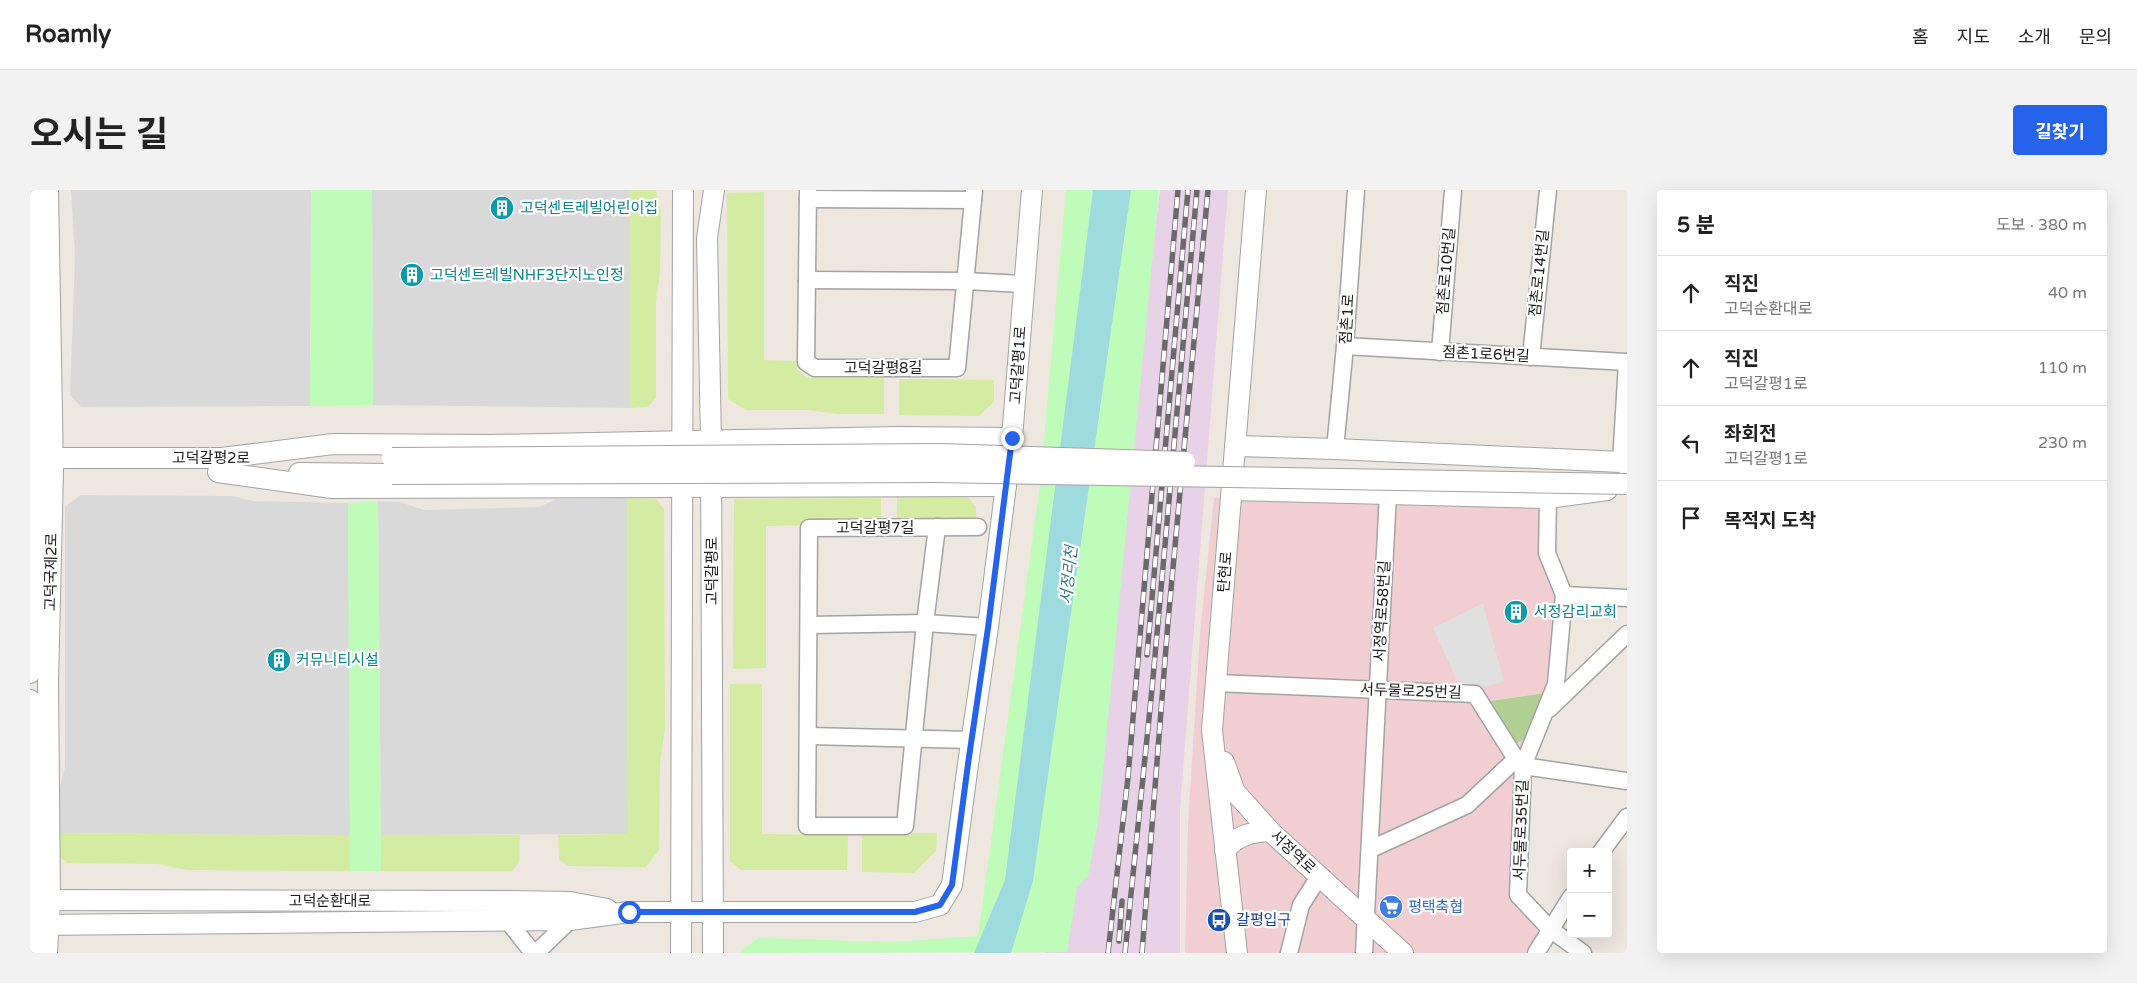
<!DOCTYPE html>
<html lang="ko">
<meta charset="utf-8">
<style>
:root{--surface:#fff;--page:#f2f2f2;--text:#222;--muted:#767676;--line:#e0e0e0;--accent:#2563eb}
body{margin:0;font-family:"Varela Round","Noto Sans KR",sans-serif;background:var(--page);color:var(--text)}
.controls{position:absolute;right:15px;bottom:15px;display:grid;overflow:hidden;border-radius:5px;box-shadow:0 5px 20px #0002}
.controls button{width:45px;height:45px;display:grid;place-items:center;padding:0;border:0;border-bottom:1px solid var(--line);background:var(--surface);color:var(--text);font:25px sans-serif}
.stop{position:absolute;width:15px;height:15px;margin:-11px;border:4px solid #2563eb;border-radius:50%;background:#fff}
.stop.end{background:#2563eb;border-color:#fff;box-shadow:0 1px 5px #0008}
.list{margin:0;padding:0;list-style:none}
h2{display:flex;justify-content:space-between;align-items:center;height:65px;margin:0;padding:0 20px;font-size:21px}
h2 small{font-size:16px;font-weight:400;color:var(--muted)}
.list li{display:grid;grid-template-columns:32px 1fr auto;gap:15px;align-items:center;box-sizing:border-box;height:75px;padding:0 20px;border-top:1px solid var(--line)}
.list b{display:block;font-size:19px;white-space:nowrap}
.list p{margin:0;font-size:16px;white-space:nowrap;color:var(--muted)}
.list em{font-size:16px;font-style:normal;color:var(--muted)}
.icon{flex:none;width:28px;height:28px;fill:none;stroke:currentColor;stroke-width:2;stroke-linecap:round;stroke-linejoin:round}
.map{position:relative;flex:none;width:1597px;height:763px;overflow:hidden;border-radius:5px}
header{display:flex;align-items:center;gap:30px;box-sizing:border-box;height:70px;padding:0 25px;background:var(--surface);border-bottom:1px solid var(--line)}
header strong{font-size:24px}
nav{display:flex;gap:28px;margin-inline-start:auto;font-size:18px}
.intro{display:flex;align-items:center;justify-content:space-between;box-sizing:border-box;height:120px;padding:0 30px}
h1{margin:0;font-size:35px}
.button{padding:12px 22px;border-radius:5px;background:var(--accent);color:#fff;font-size:18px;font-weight:700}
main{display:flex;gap:30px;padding:0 30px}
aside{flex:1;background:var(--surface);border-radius:5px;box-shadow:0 5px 20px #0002}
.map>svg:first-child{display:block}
.residential{fill:#dad9d9}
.commercial{fill:#f1ced2}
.industrial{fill:#e8d2e7}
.grass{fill:#d3eca2}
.forest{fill:#afd092}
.park{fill:#bffcb9}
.parking{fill:#e0e0e0}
.water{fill:#9edbdf}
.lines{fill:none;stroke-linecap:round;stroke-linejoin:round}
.minor-casing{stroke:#a3a3a3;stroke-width:19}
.tertiary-casing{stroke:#a3a3a3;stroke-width:22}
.minor{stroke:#fff;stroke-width:16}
.tertiary{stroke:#fff;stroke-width:20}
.rail-casing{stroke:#6a6a6a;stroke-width:5.5}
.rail{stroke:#fff;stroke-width:4;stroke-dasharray:11;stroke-linecap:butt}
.tertiary-bridge-casing{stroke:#a3a3a3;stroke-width:22;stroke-linecap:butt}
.tertiary-bridge{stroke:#fff;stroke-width:20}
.route{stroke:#2563eb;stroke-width:6}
.labels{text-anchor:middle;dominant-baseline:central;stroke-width:4.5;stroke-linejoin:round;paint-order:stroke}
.culture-label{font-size:15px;fill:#0d838f;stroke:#fff;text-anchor:start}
.street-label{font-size:15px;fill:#1c1c1c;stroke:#fff}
.shop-label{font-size:15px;fill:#366cbe;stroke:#fff;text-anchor:start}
.transit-label{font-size:15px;fill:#164399;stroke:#fff;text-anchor:start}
.water-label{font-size:16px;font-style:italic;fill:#3c7a98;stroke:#fff}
</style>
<header>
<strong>Roamly</strong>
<nav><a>홈</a><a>지도</a><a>소개</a><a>문의</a></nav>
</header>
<div class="intro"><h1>오시는 길</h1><a class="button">길찾기</a></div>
<main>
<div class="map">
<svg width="1597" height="763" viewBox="0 0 1597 763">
<rect width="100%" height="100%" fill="#eee7e0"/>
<g class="residential">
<path d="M 41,0 L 281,0 L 280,216 L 51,217 L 40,205 L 45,67 Z"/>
<path d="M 342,0 L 600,0 L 600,218 L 343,215 Z"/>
<path d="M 51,305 L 202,306 L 223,311 L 318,313 L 321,646 L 30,643 L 29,600 L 35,577 L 35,316 Z"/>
<path d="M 597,308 L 598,644 L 351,645 L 348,311 L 370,312 L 394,320 L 509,317 L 527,309 Z"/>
</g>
<path class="commercial" d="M 1184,308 L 1518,308 L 1534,405 L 1526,494 L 1493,576 L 1488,705 L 1520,739 L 1504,763 L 1155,763 L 1158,634 L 1170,443 Z"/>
<path class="industrial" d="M 1130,0 L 1198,0 L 1150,619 L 1150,763 L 1015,763 L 1069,502 Z"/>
<g class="grass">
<path d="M 600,0 L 626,0 L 631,22 L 630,84 L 626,111 L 626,208 L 617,217 L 600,218 Z"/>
<path d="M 734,2 L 734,170 L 768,171 L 767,179 L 777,188 L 854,188 L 854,224 L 810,224 L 777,220 L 716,220 L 698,209 L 697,3 Z"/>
<path d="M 869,189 L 964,190 L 964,212 L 949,226 L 869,225 Z"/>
<path d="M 867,307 L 938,307 L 946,317 L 946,333 L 867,335 Z"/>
<path d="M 597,308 L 626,309 L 634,319 L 635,536 L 630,575 L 629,660 L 616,677 L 539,676 L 529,670 L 528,645 L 598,644 Z"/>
<path d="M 851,308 L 851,334 L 736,336 L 736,478 L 703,479 L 704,309 Z"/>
<path d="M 700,494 L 732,494 L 732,644 L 818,645 L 817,680 L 711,680 L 700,671 Z"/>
<path d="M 30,643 L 321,646 L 320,681 L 158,680 L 127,674 L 38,673 L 29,667 Z"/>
<path d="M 907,643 L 906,661 L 884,683 L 832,682 L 832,644 Z"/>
<path d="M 351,645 L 490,645 L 489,672 L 482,681 L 351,681 Z"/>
</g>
<path class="forest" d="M 1516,503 L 1494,549 L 1482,556 L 1455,512 Z"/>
<g class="park">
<path d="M 281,0 L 342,0 L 343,215 L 280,216 Z"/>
<path d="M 1036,0 L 1129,0 L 1068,632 L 1058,686 L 1047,697 L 1037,762 L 712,763 L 712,760 L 728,748 L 862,752 L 948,746 L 1010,294 Z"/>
<path d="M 348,311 L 351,681 L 320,681 L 318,313 Z"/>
</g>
<path class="parking" d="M 1453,413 L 1474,492 L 1432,501 L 1403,438 Z"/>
<path class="water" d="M 1063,0 L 1101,0 L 1003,691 L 981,763 L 944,763 L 975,690 Z"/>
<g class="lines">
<g class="minor-casing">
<g id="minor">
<path d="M 778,0 L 776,172 L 785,178 L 927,178 L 944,0"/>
<path d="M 778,9 L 943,10"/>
<path d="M 777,90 L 936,91 L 994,94"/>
<path d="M 1315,156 L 1597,172"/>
<path d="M 1410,162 L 1423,0"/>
<path d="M 1501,167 L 1518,0"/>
<path d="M 1305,259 L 1315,156 L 1326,0"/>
<path d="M 1591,272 L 1597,173"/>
<path d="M 1518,308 L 1517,363 L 1534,405 L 1597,408"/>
<path d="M 907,337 L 895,433 L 875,636 L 777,636 L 779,338 L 948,337"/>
<path d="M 1534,405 L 1526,494 L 1493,576 L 1488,705 L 1520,739 L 1553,763"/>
<path d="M 780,435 L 895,433 L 958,437"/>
<path d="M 1186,493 L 1445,504 L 1486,569 L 1493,576 L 1597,591"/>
<path d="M 1519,519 L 1597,444"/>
<path d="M 779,546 L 941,550"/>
<path d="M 1341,659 L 1437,615 L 1486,569"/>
<path d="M 1571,662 L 1597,627"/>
<path d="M 478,731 L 503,763"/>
<path d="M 506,763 L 540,730"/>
<path d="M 1259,763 L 1271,715 L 1289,687"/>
<path d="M 1334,763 L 1358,304"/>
<path d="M 1506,763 L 1541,707"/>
</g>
</g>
<g class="tertiary-casing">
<g id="tertiary">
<path d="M 1205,256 L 1305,259 L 1591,272 L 1597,275"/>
<path d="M 9,268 L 205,268"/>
<path d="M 192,268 L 303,254 L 460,255 L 867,247 L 982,248"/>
<path d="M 188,282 L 302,298 L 976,296"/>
<path d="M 269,283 L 362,284"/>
<path d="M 1202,300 L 1518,308 L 1577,300"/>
<path d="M 0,483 L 5,281 L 0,0"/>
<path d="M 0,510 L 2,735 L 5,763"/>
<path d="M 1194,572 L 1205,602 L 1240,641 L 1373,763"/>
<path d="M 1195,660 C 1207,645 1222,642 1240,641"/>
<path d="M 0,710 L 479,711 L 540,712 L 577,719"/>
<path d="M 0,735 L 540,730 L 599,722 L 885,722 L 910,715 L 922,695 L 938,574 L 958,437 L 982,248 L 1002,0"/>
<path d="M 17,763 L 20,710 L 18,492 L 23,281 L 18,0"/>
<path d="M 651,763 L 653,0"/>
<path d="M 683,763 L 681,251 L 677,48 L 684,0"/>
<path d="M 1207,763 L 1182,540 L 1226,0"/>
</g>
</g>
<use href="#minor" class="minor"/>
<use href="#tertiary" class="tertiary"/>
<g class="rail-casing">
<g id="rail">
<path d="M 1117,465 L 1158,0"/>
<path d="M 1089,751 L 1092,711"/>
<path d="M 1078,763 L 1098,587 L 1148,0"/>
<path d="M 1095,763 L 1122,499 L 1167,0"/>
<path d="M 1112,763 L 1138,432 L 1178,0"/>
</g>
</g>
<use href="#rail" class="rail"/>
<g class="tertiary-bridge-casing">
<g id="tertiary-bridge">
<path d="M 362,268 L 909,264 L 1155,272"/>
<path d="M 362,284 L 905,282 L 1597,294"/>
</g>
</g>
<use href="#tertiary-bridge" class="tertiary-bridge"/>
</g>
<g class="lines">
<path class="route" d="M 599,722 L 885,722 L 910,715 L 922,695 L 938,574 L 958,438 L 982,248"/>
</g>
<defs>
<g id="building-disc" transform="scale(1.25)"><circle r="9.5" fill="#0f9aa8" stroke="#fff"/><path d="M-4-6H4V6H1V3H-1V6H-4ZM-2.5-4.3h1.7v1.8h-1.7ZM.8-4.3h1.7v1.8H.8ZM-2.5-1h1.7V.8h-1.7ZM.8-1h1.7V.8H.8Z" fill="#fff"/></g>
<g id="supermarket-disc" transform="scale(1.25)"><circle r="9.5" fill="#3f7fe0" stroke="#fff"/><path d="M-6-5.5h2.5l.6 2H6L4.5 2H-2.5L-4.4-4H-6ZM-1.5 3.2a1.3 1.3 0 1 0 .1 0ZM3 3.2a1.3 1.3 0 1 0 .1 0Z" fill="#fff"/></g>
<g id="bus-disc" transform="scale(1.25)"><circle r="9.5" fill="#1a4fb4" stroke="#fff"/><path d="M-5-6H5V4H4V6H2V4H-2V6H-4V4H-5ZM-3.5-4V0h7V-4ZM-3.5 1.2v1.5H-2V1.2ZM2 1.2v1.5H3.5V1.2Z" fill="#fff"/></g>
</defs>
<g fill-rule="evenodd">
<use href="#building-disc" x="472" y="18"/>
<use href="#building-disc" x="382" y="85"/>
<use href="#building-disc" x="1486" y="422"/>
<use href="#building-disc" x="249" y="470"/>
<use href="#supermarket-disc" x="1361" y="717"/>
<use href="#bus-disc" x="1189" y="730"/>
</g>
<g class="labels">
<g class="culture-label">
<text x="490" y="18">고덕센트레빌어린이집</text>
<text x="400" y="85">고덕센트레빌NHF3단지노인정</text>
<text x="1504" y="422">서정감리교회</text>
<text x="266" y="470">커뮤니티시설</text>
</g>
<g class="street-label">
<text transform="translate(1416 81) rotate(-85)">점촌로10번길</text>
<text transform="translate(1509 83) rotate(-84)">점촌로14번길</text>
<text transform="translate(1317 129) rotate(-86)">점촌1로</text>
<text transform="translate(1456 164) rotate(3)">점촌1로6번길</text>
<text transform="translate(988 175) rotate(-86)">고덕갈평1로</text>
<text x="853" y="178">고덕갈평8길</text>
<text x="181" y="268">고덕갈평2로</text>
<text x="845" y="338">고덕갈평7길</text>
<text transform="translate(682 381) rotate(-90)">고덕갈평로</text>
<text transform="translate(21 382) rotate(-89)">고덕국제2로</text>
<text transform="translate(1195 382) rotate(-85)">탄현로</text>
<text transform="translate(1352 421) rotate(-87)">서정역로58번길</text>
<text transform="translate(1381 501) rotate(2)">서두물로25번길</text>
<text transform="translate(1491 640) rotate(-88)">서두물로35번길</text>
<text transform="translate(1263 662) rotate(43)">서정역로</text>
<text x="300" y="711">고덕순환대로</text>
</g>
<g class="shop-label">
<text x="1378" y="717">평택축협</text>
</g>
<g class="transit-label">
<text x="1206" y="730">갈평입구</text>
</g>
<g class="water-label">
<text transform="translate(1039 385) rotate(-84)">서정리천</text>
</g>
</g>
</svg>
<div class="controls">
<button>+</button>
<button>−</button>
</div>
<div class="stop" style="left:599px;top:722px"></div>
<div class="stop end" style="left:982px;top:248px"></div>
</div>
<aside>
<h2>5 분<small>도보 · 380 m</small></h2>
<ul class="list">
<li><svg class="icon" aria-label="ahead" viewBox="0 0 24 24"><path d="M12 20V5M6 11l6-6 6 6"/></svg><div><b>직진</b><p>고덕순환대로</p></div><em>40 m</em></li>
<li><svg class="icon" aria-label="ahead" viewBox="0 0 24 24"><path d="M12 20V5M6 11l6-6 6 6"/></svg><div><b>직진</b><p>고덕갈평1로</p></div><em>110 m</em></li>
<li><svg class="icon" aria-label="left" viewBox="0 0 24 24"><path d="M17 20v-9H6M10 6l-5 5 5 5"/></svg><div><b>좌회전</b><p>고덕갈평1로</p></div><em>230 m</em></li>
<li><svg class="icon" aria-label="arrive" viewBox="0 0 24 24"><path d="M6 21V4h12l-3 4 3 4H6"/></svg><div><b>목적지 도착</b></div></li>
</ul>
</aside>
</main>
